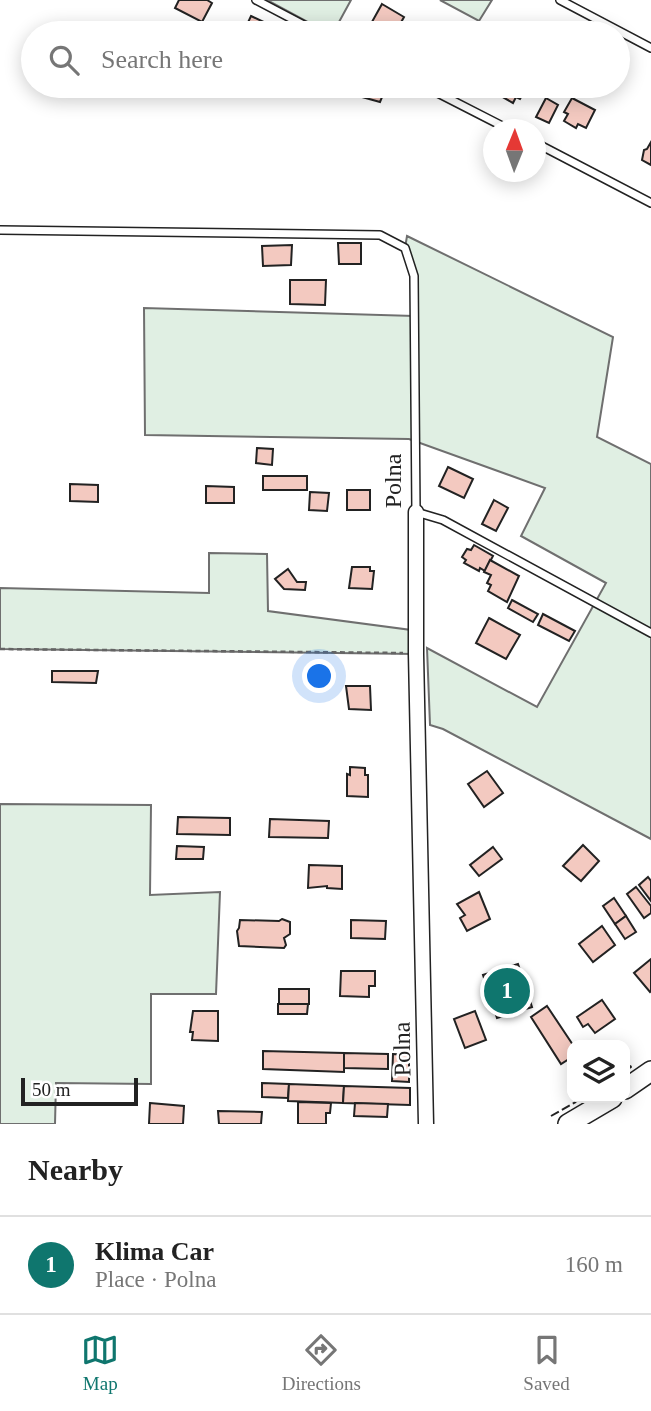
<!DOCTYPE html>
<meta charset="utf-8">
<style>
:root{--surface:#fff;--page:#f6f6f6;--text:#222;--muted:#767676;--line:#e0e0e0;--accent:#0f766e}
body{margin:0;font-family:"Times New Roman",serif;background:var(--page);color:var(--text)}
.controls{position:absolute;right:21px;bottom:21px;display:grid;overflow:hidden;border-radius:14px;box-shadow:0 4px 18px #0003}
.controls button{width:63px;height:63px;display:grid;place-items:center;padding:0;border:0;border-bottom:2px solid var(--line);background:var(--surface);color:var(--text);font:35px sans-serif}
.compass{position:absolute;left:483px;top:119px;width:63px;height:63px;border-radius:50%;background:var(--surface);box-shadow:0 4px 18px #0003;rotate:1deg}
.scale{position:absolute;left:21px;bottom:18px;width:117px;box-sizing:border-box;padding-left:7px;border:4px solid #222;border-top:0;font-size:19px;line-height:24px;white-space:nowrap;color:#222;-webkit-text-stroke:5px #fff;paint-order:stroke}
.you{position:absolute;left:320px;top:677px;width:24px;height:24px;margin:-18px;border:5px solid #fff;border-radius:50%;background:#1a73e8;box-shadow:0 0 0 10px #1a73e833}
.badge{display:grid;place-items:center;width:46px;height:46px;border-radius:50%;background:var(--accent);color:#fff;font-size:23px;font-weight:700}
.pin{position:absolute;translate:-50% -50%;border:4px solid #fff;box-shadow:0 2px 7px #0006}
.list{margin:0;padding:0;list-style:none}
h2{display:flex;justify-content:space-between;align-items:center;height:91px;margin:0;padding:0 28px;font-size:30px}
h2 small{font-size:23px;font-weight:400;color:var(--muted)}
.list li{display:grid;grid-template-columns:46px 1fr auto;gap:21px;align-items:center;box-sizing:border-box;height:98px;padding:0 28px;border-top:2px solid var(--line)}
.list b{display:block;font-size:26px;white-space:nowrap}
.list p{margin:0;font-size:23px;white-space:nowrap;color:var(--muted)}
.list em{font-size:23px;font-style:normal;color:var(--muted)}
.icon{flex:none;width:38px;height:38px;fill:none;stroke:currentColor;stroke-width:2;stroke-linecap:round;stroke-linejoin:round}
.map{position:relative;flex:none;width:651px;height:1124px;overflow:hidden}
.search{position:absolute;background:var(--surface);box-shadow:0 4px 18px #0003;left:21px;right:21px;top:21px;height:77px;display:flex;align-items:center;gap:18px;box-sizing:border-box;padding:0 24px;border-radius:38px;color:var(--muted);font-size:26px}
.sheet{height:189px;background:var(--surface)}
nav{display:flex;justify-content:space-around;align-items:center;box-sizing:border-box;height:98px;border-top:2px solid var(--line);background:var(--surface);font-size:19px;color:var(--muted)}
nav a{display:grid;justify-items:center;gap:4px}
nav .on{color:var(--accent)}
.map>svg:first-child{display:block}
.green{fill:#e0efe3;stroke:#6f6f6f;stroke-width:2}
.building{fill:#f3c9c0;stroke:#222;stroke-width:2}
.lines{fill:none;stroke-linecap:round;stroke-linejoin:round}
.lane-casing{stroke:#222;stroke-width:10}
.street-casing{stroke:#222;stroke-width:17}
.secondary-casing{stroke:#222;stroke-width:22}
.path{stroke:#646464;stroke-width:2.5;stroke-dasharray:5 3.5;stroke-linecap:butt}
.lane{stroke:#fff;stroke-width:7}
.street{stroke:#fff;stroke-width:14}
.secondary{stroke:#fff;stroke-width:19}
.fence{stroke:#222;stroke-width:2;stroke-dasharray:9 3.5;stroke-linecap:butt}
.labels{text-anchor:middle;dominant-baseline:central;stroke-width:5;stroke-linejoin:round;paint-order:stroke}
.street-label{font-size:24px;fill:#222;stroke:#fff}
</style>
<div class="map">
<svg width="651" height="1124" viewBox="0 0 651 1124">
<rect width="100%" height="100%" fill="#fff"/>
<g class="green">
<path d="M 267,0 L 351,0 L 333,33 L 328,33 Z"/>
<path d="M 440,0 L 492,0 L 479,21 Z"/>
<path d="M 407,236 L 613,337 L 597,437 L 651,464 L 651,839 L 443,729 L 430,725 L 427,648 L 537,707 L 606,583 L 521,536 L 545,488 L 409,439 L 145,435 L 144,308 L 414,316 L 414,276 L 405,248 Z"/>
<path d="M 209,553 L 267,554 L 268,611 L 411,630 L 416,654 L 0,649 L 0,588 L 209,593 Z"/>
<path d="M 0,804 L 151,805 L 150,895 L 220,892 L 216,994 L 151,994 L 151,1084 L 56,1083 L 55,1124 L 0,1124 Z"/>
</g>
<g class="building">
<path d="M 179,0 L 207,0 L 212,3 L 202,22 L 175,8 Z"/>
<path d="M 382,4 L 404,17 L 395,33 L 375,33 L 368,29 Z"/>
<path d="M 251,16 L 287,33 L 243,33 Z"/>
<path d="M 566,23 L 586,33 L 545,33 L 550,24 L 562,30 Z"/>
<path d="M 345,86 L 371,86 L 385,90 L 380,102 L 344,92 Z"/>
<path d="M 498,86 L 524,86 L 522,90 L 524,92 L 520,99 L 516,97 L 513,103 L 501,96 L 503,92 L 496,89 Z"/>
<path d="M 546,98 L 558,105 L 549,123 L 536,117 Z"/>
<path d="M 572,98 L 595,110 L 586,128 L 578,124 L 576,128 L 564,121 L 568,114 L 564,112 Z"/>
<path d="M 651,142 L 651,165 L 642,160 L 644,150 L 647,149 Z"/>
<path d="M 338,243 L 361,243 L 361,264 L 339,264 Z"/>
<path d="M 292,245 L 291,265 L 263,266 L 262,246 Z"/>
<path d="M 290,280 L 326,280 L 325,305 L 290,304 Z"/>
<path d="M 257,448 L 273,449 L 272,465 L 256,463 Z"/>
<path d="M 448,467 L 473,479 L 464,498 L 439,486 Z"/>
<rect x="263" y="476" width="44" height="14"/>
<path d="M 70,484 L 98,485 L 98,502 L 70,501 Z"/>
<path d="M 206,486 L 234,487 L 234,503 L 206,503 Z"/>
<rect x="347" y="490" width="23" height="20"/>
<path d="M 310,492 L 329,493 L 327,511 L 309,510 Z"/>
<path d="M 494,500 L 508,508 L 496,531 L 482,524 Z"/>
<path d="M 474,545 L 493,556 L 485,571 L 480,568 L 479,571 L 464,563 L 466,560 L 462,557 L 467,549 L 471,550 Z"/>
<path d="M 490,560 L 519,576 L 507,602 L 488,591 L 491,585 L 487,583 L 491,575 L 484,572 Z"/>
<path d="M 352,567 L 370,567 L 370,571 L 374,571 L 372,589 L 349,588 Z"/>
<path d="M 288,569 L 297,582 L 306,582 L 305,590 L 284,589 L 275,579 Z"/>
<path d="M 512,600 L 538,614 L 533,622 L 508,608 Z"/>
<path d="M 543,614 L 575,631 L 569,641 L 538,625 Z"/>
<path d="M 489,618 L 520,635 L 506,659 L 476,643 Z"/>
<path d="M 52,671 L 98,671 L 96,683 L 52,682 Z"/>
<path d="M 346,686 L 370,686 L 371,710 L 349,709 Z"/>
<path d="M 350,767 L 365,768 L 365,775 L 368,775 L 368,797 L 347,796 L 347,774 L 350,775 Z"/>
<path d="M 487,771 L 503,793 L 484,807 L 468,784 Z"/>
<path d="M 178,817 L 230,818 L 230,835 L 177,834 Z"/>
<path d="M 270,819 L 329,821 L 328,838 L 269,837 Z"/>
<path d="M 583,845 L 599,861 L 581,881 L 563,866 Z"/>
<path d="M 177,846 L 204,847 L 203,859 L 176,859 Z"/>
<path d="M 493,847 L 502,859 L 479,876 L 470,865 Z"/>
<path d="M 309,865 L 342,866 L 342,889 L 327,888 L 327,886 L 308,888 Z"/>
<path d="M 648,877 L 651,881 L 651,901 L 639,885 Z"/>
<path d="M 636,887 L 651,906 L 651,913 L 644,918 L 627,894 Z"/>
<path d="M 479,892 L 490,919 L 467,931 L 460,918 L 465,915 L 457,904 Z"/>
<path d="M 614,898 L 626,916 L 615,924 L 603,906 Z"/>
<path d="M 626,916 L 636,932 L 625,939 L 615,924 Z"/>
<path d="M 282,919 L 290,922 L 290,934 L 284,938 L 286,945 L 284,948 L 239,946 L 237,931 L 239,928 L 240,920 L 279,921 Z"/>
<path d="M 351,920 L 386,921 L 385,939 L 351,938 Z"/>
<path d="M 602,926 L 615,945 L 593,962 L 579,944 Z"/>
<path d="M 651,959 L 651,991 L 650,992 L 634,973 Z"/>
<path d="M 518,964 L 532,1007 L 497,1018 L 483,975 Z"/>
<path d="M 341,971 L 375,971 L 375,986 L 369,986 L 369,997 L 340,996 Z"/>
<rect x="279" y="989" width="30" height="15"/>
<path d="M 602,1000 L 615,1019 L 595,1033 L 588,1024 L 583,1027 L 577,1017 Z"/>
<path d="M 278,1004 L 308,1004 L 307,1014 L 278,1014 Z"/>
<path d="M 547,1006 L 573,1045 L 572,1057 L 561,1064 L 531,1017 Z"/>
<path d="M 193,1011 L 218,1011 L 218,1041 L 192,1040 L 193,1032 L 190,1032 Z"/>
<path d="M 475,1011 L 486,1040 L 465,1048 L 454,1019 Z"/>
<path d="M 263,1051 L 344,1053 L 344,1072 L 263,1069 Z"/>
<path d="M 344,1053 L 388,1054 L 388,1069 L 344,1068 Z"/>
<path d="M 393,1054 L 409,1055 L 409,1082 L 392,1081 Z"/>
<path d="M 262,1083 L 289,1084 L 288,1098 L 262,1097 Z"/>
<path d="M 289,1084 L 344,1086 L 343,1103 L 288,1101 Z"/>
<path d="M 344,1086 L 410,1088 L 410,1105 L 343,1103 Z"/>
<path d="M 298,1102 L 331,1103 L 330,1113 L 326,1113 L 326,1124 L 298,1124 Z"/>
<path d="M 150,1103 L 184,1106 L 183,1124 L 149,1124 Z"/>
<path d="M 355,1103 L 388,1104 L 387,1117 L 354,1116 Z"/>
<path d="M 218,1111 L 262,1112 L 261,1124 L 219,1124 Z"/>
</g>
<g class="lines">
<g class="lane-casing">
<g id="lane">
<path d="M 256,0 L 319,33"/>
<path d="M 560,0 L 651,48"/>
<path d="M 424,86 L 510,130"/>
<path d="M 536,143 L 651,203"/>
<path d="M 0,230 L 380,235 L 405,248 L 414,276 L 416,512 L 443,520 L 651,633"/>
</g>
</g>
<g class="street-casing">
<path id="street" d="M 416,512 L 416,654 L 426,1124"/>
</g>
<g class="secondary-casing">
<g id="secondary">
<path d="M 625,1089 L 651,1071"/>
<path d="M 568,1124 L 612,1098"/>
</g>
</g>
<path class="path" d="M 0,649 L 403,653"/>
<use href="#lane" class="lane"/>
<use href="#street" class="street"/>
<use href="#secondary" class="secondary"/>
<g class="fence">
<path d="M 625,1071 L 631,1067 L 626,1059"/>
<path d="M 551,1116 L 583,1098"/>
</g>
</g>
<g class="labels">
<g class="street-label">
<text transform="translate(393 481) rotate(-90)">Polna</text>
<text transform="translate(402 1049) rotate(-91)">Polna</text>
</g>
</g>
</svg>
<div class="controls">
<button><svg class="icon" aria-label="layers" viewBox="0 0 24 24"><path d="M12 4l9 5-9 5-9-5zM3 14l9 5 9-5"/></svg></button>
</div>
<svg class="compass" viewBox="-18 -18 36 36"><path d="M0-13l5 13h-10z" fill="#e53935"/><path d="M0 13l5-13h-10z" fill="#767676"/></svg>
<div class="scale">50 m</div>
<div class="you"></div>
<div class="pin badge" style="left:507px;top:991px">1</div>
<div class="search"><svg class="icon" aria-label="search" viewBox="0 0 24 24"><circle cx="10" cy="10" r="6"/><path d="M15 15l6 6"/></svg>Search here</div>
</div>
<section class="sheet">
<h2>Nearby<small></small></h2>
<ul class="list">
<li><span class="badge">1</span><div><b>Klima Car</b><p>Place · Polna</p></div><em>160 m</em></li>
</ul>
</section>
<nav>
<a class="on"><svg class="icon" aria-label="map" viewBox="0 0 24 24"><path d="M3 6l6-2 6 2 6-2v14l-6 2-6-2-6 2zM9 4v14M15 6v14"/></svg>Map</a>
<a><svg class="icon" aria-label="directions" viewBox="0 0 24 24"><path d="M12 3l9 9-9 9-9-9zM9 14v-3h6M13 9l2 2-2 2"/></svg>Directions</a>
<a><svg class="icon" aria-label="saved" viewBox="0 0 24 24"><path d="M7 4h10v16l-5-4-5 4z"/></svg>Saved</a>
</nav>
